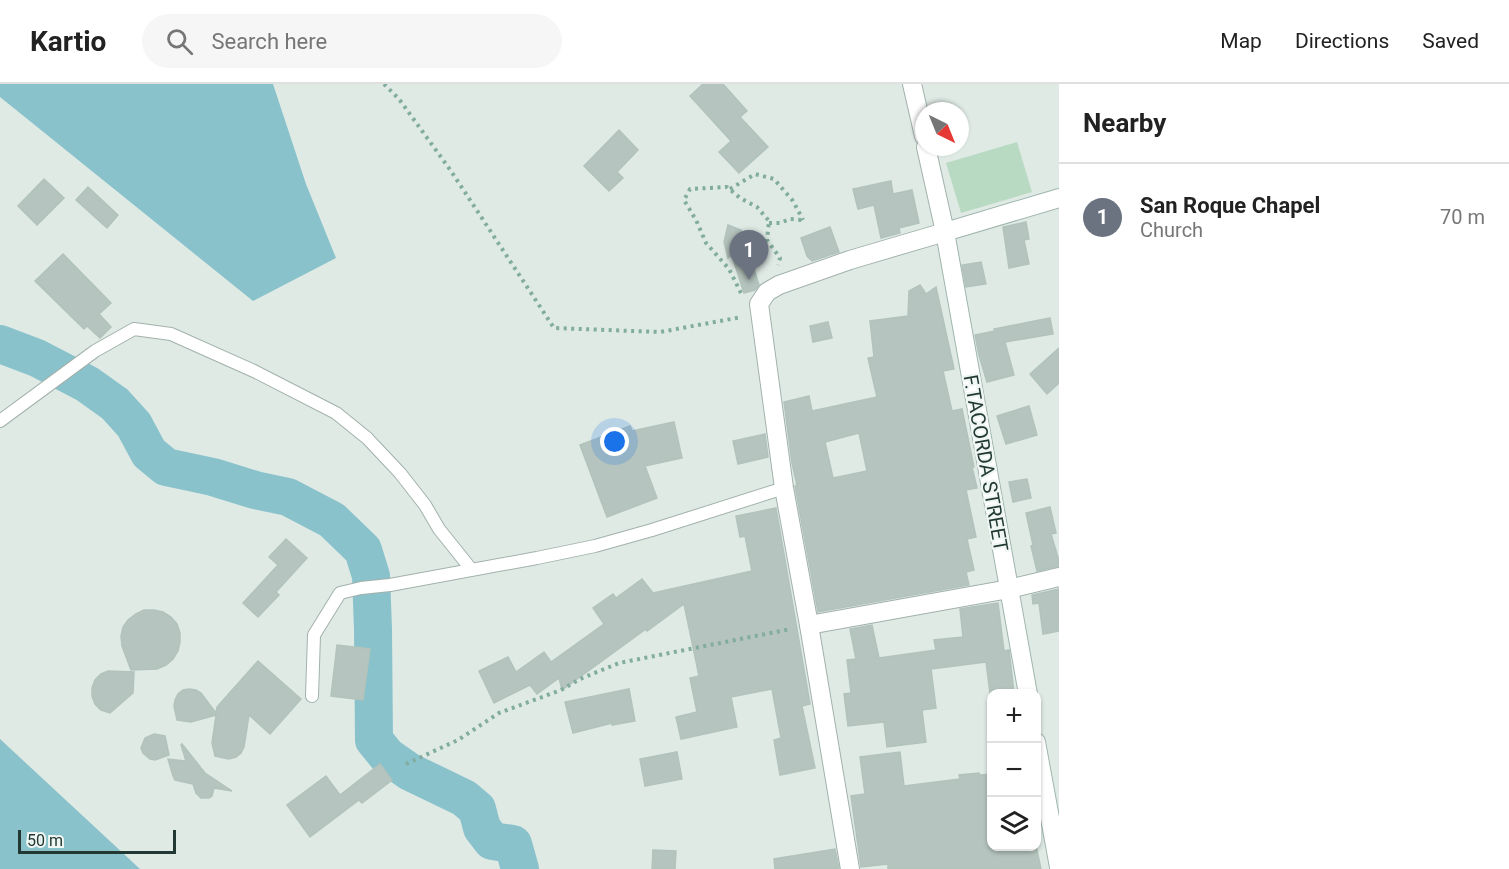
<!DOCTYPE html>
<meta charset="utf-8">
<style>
:root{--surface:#fff;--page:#f6f6f6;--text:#222;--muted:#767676;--line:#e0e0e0;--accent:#7c4c3d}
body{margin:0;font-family:Roboto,sans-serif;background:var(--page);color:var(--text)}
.controls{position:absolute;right:18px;bottom:18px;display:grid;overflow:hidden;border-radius:12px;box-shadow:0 2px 4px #0004}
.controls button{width:54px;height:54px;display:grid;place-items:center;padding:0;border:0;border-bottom:2px solid var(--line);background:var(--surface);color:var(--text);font:30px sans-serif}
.compass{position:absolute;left:915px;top:18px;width:54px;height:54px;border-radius:50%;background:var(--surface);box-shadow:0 2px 4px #0004;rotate:137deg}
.scale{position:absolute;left:18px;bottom:15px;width:158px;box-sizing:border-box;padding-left:6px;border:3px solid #213932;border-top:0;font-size:16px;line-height:21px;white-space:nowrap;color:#213932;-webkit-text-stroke:4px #eff6f3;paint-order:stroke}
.you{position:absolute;left:615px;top:358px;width:21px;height:21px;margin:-15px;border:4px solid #fff;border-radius:50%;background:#1a73e8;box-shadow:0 0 0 9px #1a73e833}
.badge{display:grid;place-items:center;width:39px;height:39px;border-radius:50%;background:var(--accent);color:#fff;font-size:20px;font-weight:700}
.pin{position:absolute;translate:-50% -50px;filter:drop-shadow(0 2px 3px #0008)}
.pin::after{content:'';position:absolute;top:32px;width:21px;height:18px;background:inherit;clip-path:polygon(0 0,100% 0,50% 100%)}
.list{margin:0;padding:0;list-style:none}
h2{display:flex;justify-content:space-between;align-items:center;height:78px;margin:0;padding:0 24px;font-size:26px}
h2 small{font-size:20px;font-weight:400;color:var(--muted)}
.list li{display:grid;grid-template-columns:39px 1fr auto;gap:18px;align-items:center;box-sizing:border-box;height:108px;padding:0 24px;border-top:2px solid var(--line)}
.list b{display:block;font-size:22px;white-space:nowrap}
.list p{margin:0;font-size:20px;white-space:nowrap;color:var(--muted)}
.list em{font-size:20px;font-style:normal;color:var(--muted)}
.icon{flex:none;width:33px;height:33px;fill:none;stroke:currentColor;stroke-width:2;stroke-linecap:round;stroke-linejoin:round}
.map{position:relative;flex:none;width:1059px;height:785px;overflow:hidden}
header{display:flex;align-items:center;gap:36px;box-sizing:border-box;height:84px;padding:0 30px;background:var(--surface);border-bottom:2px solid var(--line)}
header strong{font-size:28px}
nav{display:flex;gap:33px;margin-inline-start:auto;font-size:21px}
.search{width:420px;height:54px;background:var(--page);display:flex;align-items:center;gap:15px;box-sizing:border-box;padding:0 21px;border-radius:33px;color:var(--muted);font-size:22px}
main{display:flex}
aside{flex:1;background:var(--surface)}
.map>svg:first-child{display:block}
.green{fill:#b9dac2}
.water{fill:#8ac2cc}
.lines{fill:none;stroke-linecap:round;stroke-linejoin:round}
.river{stroke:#8ac2cc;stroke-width:38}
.building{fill:#b5c4be;stroke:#b2c3bc;stroke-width:1.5;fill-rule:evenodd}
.lane-casing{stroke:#a2b1ac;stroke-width:14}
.street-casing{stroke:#a2b1ac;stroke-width:20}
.secondary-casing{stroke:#9fb5ad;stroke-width:20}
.path{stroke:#81ac9e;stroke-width:4;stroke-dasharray:3 4.5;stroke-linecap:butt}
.lane{stroke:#fff;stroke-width:12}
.street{stroke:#fff;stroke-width:18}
.secondary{stroke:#fff;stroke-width:18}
.labels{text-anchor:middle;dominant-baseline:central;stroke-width:4.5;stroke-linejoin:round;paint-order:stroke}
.street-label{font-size:20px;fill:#213932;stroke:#eff6f3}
</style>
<header>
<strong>Kartio</strong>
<div class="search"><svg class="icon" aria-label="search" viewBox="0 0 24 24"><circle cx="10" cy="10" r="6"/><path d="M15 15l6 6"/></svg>Search here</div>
<nav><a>Map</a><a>Directions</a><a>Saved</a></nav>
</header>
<main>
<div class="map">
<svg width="1059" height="785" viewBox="0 0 1059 785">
<rect width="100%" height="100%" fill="#dfeae5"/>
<path class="green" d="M 1017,58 L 1032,108 L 961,129 L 946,79 Z"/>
<g class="water">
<path d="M 0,0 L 273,0 L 306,100 L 336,174 L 253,217 L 0,13 Z"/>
<path d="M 0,655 L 140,785 L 0,785 Z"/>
</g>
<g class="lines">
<path class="river" d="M 0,260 L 37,274 L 87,300 L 115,320 L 134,341 L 149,369 L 166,383 L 213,393 L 255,406 L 288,413 L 332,436 L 363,466 L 371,492 L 373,545 L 374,656 L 387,672 L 410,688 L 464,714 L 477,725 L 482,744 L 492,757 L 513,760 L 520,785"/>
</g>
<g class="building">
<path d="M 703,0 L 723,0 L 747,27 L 740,33 L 768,63 L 739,89 L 719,68 L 731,57 L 690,12 Z"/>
<path d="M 619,46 L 638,66 L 617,88 L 623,94 L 609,107 L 584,82 Z"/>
<path d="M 44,95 L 64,114 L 37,141 L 18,122 Z"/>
<path d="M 891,97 L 893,110 L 912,106 L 919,139 L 899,144 L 900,149 L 881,154 L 874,121 L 858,125 L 853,105 Z"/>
<path d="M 88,103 L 118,131 L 107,144 L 76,116 Z"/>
<path d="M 1026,138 L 1029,155 L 1024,156 L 1029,180 L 1009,184 L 1003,143 Z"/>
<path d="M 728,141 L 741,146 L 746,161 L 728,174 L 724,158 Z"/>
<path d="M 830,143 L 839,168 L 812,177 L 807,172 L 801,154 Z"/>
<path d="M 63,170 L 111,219 L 99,230 L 111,243 L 100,254 L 87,242 L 84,245 L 35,197 Z"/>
<path d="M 750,172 L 759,201 L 755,206 L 744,209 L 734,178 Z"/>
<path d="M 981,178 L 986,200 L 966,203 L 962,181 Z"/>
<path d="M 920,201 L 926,210 L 936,203 L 954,285 L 943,287 L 952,327 L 962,325 L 974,383 L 972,383 L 977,404 L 966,406 L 976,453 L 967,455 L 974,486 L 966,488 L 969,501 L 818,528 L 795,402 L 797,401 L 792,379 L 784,318 L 809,312 L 812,327 L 877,313 L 868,274 L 874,273 L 870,237 L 908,232 L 909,207 ZM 859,349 L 867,387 L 833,394 L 825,358 Z"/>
<path d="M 1050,234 L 1053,250 L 1005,258 L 1014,291 L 987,298 L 979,271 L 975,251 L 995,247 L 994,245 Z"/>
<path d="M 828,238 L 832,254 L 813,258 L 810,242 Z"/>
<path d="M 1059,264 L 1059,299 L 1047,310 L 1030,290 Z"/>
<path d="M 1029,322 L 1037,351 L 1006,360 L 997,332 Z"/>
<path d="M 674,338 L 682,374 L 645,382 L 657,414 L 607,433 L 580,361 L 630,342 L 632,347 Z"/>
<path d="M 765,350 L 768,373 L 738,380 L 733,357 Z"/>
<path d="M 1027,395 L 1031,414 L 1013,418 L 1009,398 Z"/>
<path d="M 1050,423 L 1056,449 L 1051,450 L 1059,477 L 1059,482 L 1037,487 L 1031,462 L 1033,461 L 1026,429 Z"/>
<path d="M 776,424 L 810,620 L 802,622 L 815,684 L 780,691 L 774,656 L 781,654 L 772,605 L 731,613 L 737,643 L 681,655 L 676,633 L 697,628 L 690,594 L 699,592 L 684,520 L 647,547 L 646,545 L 562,606 L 559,594 L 537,610 L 530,601 L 494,619 L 479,587 L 508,573 L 516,588 L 544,568 L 551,578 L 604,540 L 593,524 L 613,510 L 616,514 L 642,495 L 653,509 L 752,487 L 745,452 L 740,453 L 736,432 Z"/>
<path d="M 286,455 L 307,474 L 276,508 L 279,511 L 258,533 L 243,519 L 278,481 L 269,473 Z"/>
<path d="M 1059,505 L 1059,547 L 1043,550 L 1039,519 L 1033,520 L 1032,511 Z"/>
<path d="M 998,519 L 1004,567 L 1009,566 L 1014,609 L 990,609 L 986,578 L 931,585 L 936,624 L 922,626 L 926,658 L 887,663 L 884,638 L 848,642 L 844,610 L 851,609 L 847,576 L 856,575 L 850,545 L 872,541 L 879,574 L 936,566 L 934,556 L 963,553 L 960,525 Z"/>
<path d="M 144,526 L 154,526 L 163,528 L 171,533 L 177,540 L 180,549 L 180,558 L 178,567 L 173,575 L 166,581 L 157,585 L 131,586 L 122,562 L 121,552 L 123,543 L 128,536 L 136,530 Z"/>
<path d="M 337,561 L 370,565 L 363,616 L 331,612 Z"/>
<path d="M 258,577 L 301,615 L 270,650 L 249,631 L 244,663 L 241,669 L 236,673 L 229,675 L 215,672 L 212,659 L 216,631 L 191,638 L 177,636 L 174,622 L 175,616 L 178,610 L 183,606 L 189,605 L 196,606 L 201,609 L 216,629 L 217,623 Z"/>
<path d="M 108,587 L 134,588 L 133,609 L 110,629 L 101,626 L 95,620 L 92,612 L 92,604 L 95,596 L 101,590 Z"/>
<path d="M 629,605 L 635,637 L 612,641 L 612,639 L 573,649 L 565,618 Z"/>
<path d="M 154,650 L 165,652 L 169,671 L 155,676 L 150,675 L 143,669 L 141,664 L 145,654 Z"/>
<path d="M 182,660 L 205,689 L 232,707 L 214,704 L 212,712 L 209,714 L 201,714 L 196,709 L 193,700 L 175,696 L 173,692 L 168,675 L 186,677 L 181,661 Z"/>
<path d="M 677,668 L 682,695 L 645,702 L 640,675 Z"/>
<path d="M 900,668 L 904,702 L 960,695 L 959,691 L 979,689 L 980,691 L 992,690 L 992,762 L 1036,762 L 1041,785 L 888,785 L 888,780 L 861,783 L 851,712 L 865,710 L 860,673 Z"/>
<path d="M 380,680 L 392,696 L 362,719 L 359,716 L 310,753 L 287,721 L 326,692 L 340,711 Z"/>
<path d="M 835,765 L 839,785 L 775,785 L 774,775 Z"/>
<path d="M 653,766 L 676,767 L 675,785 L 652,785 Z"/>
</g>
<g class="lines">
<g class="lane-casing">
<g id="lane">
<path d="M 0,337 L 95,267 L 134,245 L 171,250 L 254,287 L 336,329 L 367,354 L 400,389 L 425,421 L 439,445 L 471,485"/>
<path d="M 312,612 L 314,551 L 340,509 L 361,504 L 390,501 L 537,474 L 595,462 L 652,446 L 784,404"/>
</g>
</g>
<g class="street-casing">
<g id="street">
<path d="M 912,0 L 924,52"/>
<path d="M 809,541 L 1009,505 L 1059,493"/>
<path d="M 850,785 L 809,541 L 784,404 L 759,220 L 767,208 L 779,201 L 850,176 L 945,148 L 926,63"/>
</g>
</g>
<g class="secondary-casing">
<g id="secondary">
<path d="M 1028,610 L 945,148 L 1059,114"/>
<path d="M 1036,658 L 1059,783"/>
</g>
</g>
<g class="path">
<path d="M 384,0 L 399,15 L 451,87 L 554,244 L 660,248 L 742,233"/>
<path d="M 730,105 L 755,90 L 774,95 L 793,117 L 803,136"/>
<path d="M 769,139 L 780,139 L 790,135 L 802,136"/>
<path d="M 741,209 L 729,185 L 706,159 L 696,136 L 684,116 L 690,105 L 727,103 L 740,114 L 757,123 L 769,137 L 767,156 L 780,174 L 778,181"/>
<path d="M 406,680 L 458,656 L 499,629 L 561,606 L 580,595 L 619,579 L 791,545"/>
</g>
<use href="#lane" class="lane"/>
<use href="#street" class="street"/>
<use href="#secondary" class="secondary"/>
</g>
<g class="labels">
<g class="street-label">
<text transform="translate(986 379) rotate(80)">F.TACORDA STREET</text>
</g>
</g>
</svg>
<div class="controls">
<button>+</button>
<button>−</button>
<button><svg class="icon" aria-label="layers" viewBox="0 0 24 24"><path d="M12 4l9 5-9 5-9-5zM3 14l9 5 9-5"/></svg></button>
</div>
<svg class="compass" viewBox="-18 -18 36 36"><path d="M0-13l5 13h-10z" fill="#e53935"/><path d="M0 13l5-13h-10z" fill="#767676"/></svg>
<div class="scale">50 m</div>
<div class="you"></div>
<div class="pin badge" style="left:749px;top:196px;background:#6b7280">1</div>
</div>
<aside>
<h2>Nearby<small></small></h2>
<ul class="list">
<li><span class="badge" style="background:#6b7280">1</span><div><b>San Roque Chapel</b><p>Church</p></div><em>70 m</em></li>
</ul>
</aside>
</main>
